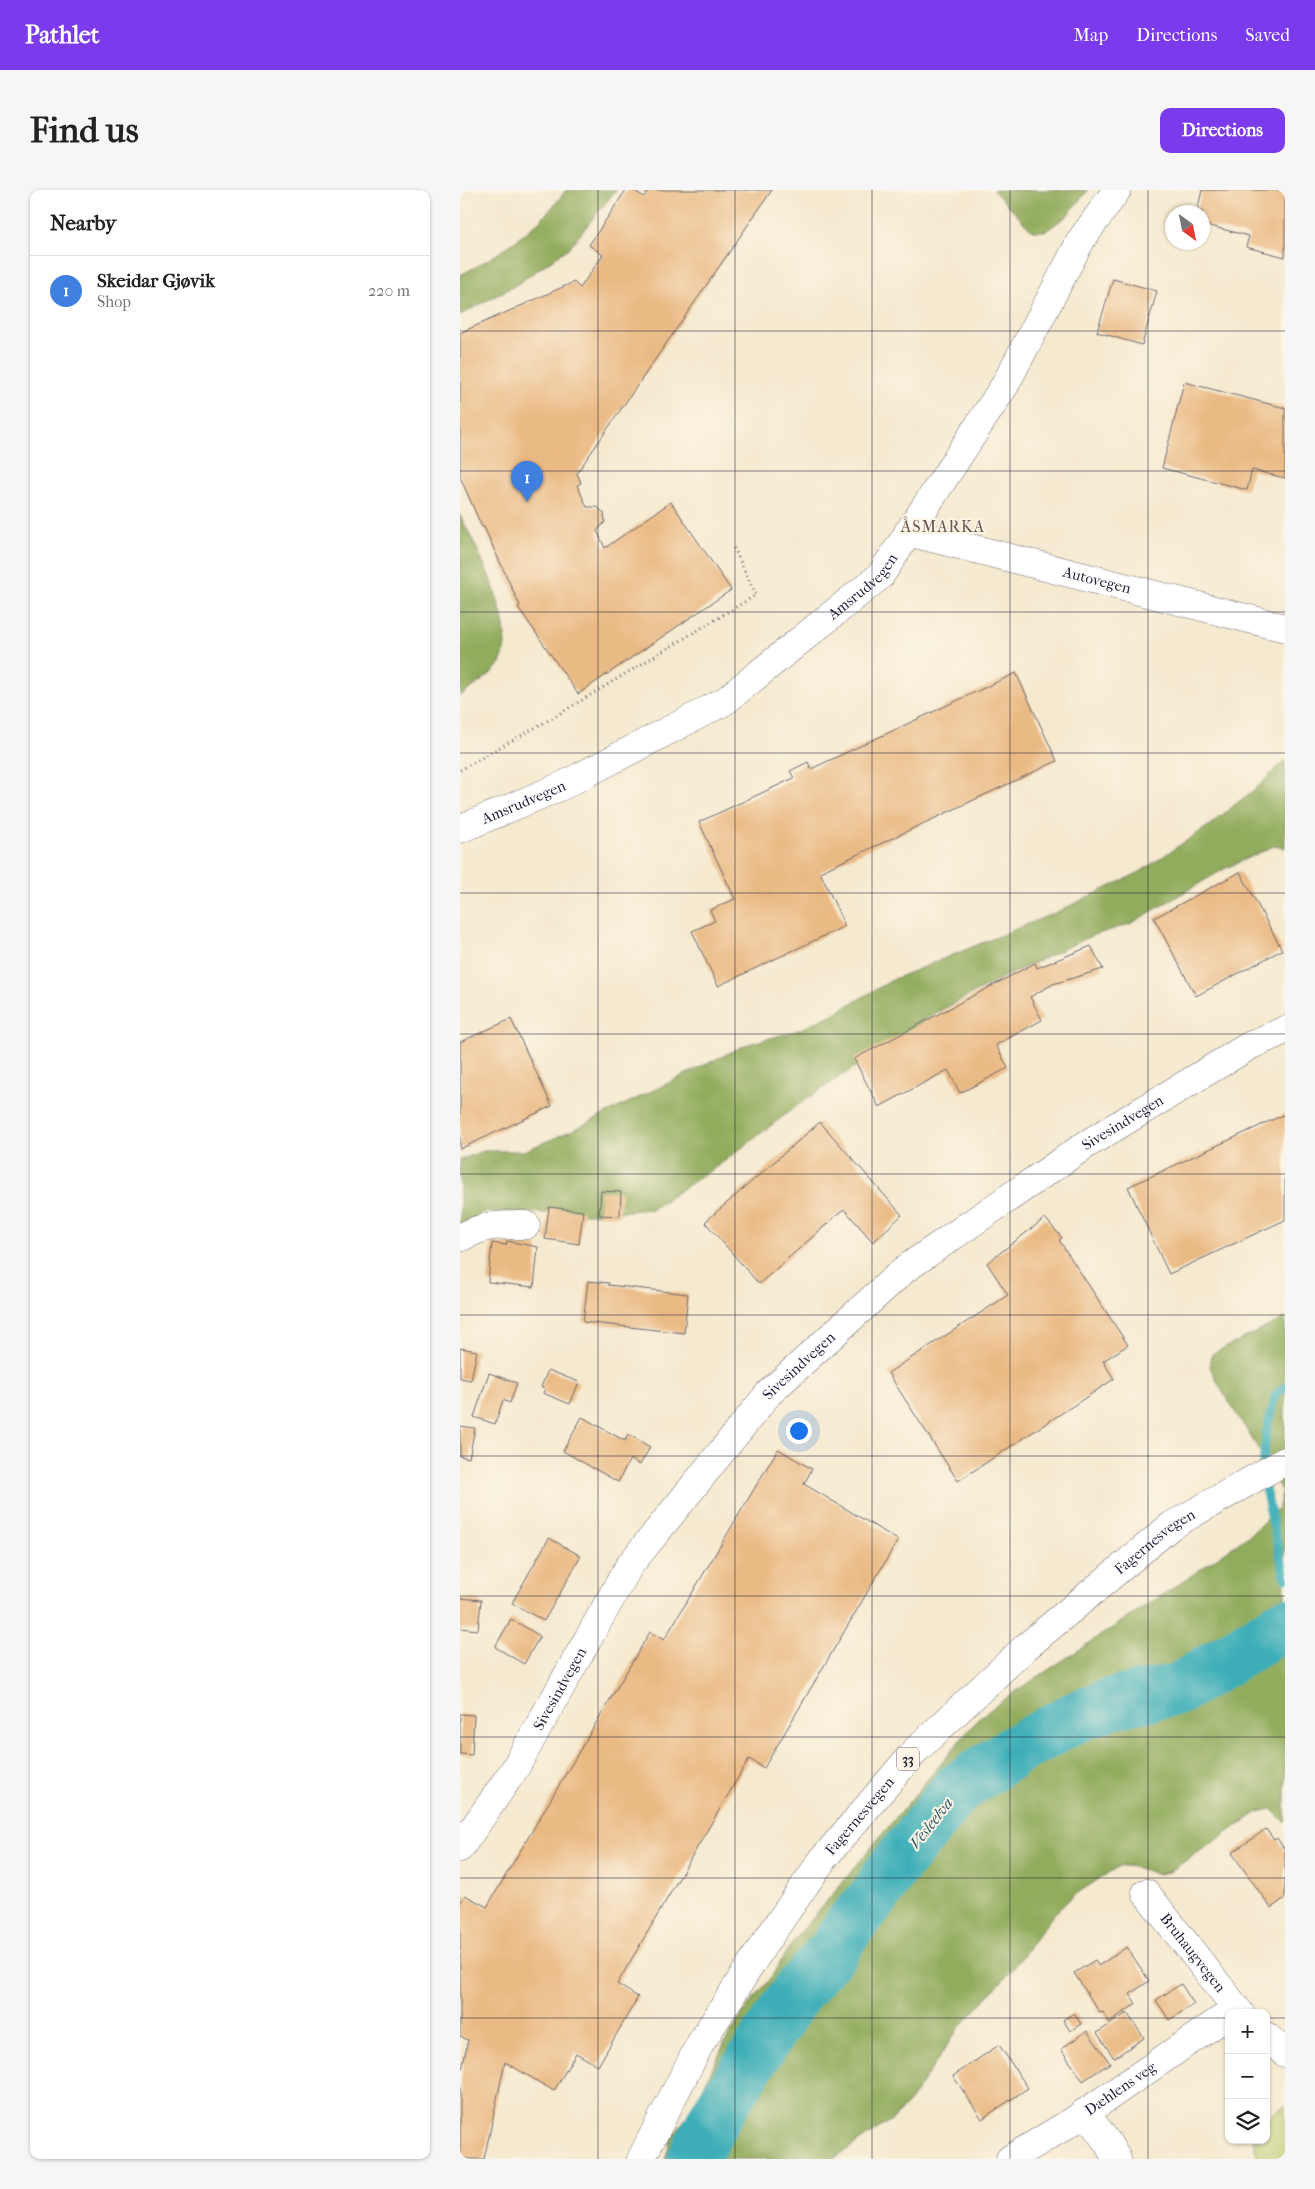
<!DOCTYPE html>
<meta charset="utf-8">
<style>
:root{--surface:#fff;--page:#f6f6f6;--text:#222;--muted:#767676;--line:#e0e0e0;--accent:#7c3aed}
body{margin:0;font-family:"IM FELL French Canon",serif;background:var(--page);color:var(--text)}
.controls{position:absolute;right:15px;bottom:15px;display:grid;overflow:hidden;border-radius:10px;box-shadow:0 1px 4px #0004}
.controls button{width:45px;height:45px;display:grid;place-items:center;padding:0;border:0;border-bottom:1px solid var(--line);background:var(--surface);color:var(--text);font:25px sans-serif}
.compass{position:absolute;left:705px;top:15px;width:45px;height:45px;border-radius:50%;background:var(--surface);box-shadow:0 1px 4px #0004;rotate:147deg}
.you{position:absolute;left:338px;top:1240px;width:18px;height:18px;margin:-12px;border:4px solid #fff;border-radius:50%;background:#1a73e8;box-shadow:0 0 0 8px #1a73e833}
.badge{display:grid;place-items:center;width:32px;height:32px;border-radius:50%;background:var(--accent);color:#fff;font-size:16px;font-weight:700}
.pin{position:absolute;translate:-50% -41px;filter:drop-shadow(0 1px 2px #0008)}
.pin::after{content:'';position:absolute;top:26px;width:18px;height:15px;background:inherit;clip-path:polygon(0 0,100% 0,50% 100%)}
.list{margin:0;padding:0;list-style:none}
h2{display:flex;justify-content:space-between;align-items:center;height:65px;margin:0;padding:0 20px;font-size:21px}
h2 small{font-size:16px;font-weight:400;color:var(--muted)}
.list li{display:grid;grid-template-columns:32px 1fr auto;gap:15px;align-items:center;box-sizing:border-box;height:70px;padding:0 20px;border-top:1px solid var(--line)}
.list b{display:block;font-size:19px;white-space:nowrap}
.list p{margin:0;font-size:16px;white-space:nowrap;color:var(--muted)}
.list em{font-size:16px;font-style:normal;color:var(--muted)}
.icon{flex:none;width:28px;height:28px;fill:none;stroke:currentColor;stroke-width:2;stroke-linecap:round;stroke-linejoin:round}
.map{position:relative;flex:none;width:825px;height:1969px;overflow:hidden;border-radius:10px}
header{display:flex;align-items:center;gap:30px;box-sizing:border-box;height:70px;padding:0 25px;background:var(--accent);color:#fff}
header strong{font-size:24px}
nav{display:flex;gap:28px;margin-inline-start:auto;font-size:18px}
.intro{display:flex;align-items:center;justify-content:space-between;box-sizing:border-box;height:120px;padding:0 30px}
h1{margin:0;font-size:35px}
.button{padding:12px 22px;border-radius:10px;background:var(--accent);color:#fff;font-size:18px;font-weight:700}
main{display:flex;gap:30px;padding:0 30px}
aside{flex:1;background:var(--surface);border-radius:10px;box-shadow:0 1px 4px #0004}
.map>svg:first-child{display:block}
.green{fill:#b8c769;stroke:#6d7452}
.forest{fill:#92ac5d;stroke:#5a674c}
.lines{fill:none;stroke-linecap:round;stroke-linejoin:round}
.stream{stroke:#3daeb8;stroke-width:9}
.river{stroke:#3daeb8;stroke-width:52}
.building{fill:#eaba84}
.minor-casing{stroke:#6c686f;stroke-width:29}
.major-casing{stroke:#6c686f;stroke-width:29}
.path{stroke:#6c686f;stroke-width:3;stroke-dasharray:1 4;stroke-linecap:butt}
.minor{stroke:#fff;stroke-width:28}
.major{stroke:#fff;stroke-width:28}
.grid{fill:none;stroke:#22223b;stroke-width:1;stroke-opacity:0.55}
.labels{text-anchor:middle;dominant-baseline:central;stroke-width:4;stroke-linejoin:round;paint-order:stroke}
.shield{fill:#fcf5e5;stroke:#63616e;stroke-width:1}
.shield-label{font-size:14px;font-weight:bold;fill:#22223b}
.street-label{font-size:15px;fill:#22223b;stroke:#fcf5e5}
.neighbourhood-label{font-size:16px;letter-spacing:1px;fill:#685755;stroke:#fcf5e5}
.water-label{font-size:16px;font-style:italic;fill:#2d5a6d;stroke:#fcf5e5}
</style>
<header>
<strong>Pathlet</strong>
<nav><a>Map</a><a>Directions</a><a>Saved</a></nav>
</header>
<div class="intro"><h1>Find us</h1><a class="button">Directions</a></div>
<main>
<aside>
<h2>Nearby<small></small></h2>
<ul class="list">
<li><span class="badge" style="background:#3f7fe0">1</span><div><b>Skeidar Gjøvik</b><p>Shop</p></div><em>220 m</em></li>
</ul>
</aside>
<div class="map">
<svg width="825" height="1969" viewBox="0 0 825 1969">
<rect width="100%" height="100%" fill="#fcf5e5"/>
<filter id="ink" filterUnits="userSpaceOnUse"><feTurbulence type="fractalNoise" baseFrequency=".02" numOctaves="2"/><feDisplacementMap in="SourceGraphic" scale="10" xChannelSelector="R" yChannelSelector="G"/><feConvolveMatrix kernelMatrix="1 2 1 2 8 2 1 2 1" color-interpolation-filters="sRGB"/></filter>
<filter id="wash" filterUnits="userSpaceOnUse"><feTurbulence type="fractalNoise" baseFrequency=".0096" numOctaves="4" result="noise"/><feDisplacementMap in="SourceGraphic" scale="20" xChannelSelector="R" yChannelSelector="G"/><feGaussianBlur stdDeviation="1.12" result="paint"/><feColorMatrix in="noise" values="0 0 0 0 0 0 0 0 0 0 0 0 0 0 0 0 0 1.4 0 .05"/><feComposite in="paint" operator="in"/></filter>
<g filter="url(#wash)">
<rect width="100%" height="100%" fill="#f5e9cf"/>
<path class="green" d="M 825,1915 L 825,1969 L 798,1969 L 793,1950 L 806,1950 L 806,1929 Z"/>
<g class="forest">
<path d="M 106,0 L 156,0 L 110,57 L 56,95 L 0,125 L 0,85 C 39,66 81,36 106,0 Z"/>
<path d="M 533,0 L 628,0 L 608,25 L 586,41 L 572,41 Z"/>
<path d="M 0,325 C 17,359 58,434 41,471 C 35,484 11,498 0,506 Z"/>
<path d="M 825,570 L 825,658 L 814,656 L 764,679 L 670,734 L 631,746 L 546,786 L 474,824 L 338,915 L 262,973 L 192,1019 L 134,1024 L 26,1022 L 0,1034 L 0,970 L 23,961 L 64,961 L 113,940 L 285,855 L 339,840 L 375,823 L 434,789 L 595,723 L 680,682 L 747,637 L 800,595 Z"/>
<path d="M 825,1128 L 825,1632 L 811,1619 L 798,1622 L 709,1682 L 697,1684 L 672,1676 L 659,1676 L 613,1706 L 593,1725 L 553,1779 L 498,1839 L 451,1910 L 433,1929 L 373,1969 L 205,1969 L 211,1949 L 235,1915 L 264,1854 L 285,1820 L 310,1789 L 331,1754 L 518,1529 L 550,1505 L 719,1394 L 790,1345 L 819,1317 L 822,1303 L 811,1279 L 762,1201 L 750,1177 L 752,1164 Z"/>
</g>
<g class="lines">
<path class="stream" d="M 825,1197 L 815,1205 L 806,1244 L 802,1284 L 825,1388"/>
<path class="river" d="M 233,1969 L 256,1925 L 338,1800 L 374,1760 L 388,1737 L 415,1706 L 430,1682 L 497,1599 L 554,1561 L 614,1528 L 652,1513 L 719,1499 L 825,1434"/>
</g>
<g id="blocks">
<g class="building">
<path d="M 166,0 L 173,0 L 184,7 L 189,0 L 312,0 L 117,283 L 121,293 L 117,295 L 127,317 L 137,317 L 144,323 L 145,332 L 137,341 L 145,358 L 211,312 L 271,400 L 118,504 L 58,417 L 60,416 L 24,337 L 22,337 L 0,287 L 0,143 L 114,92 L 120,98 L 143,65 L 129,55 Z"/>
<path d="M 742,0 L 825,0 L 825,67 L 786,57 L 789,46 L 742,34 L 742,22 L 737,22 Z"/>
<path d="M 653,89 L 697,101 L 682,155 L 637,142 Z"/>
<path d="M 724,192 L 825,218 L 825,288 L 792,280 L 787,300 L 702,278 Z"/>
<path d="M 556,483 L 597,571 L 360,682 L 385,736 L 258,796 L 232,741 L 255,731 L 250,720 L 275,709 L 239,632 L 334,588 L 330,581 L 348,572 L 351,579 Z"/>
<path d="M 780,682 L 822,760 L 736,806 L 694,728 Z"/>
<path d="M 631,756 L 643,779 L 593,794 L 570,807 L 582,830 L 536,855 L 548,878 L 500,903 L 488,880 L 419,917 L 394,869 L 575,773 L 577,778 Z"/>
<path d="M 51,829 L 92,916 L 0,959 L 0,852 Z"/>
<path d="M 825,924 L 825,1030 L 709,1084 L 668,997 Z"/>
<path d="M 360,932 L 442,1025 L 413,1052 L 384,1019 L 299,1094 L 245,1032 Z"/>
<path d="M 141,1001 L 161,1002 L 160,1026 L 139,1025 Z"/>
<path d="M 89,1017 L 123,1021 L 119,1054 L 85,1049 Z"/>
<path d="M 585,1028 L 602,1048 L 599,1050 L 668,1155 L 643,1171 L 654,1189 L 498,1291 L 428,1183 L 548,1105 L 527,1073 Z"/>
<path d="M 47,1051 L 78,1057 L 74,1097 L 28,1092 L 32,1053 L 46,1055 Z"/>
<path d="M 128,1091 L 149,1093 L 148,1095 L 228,1104 L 224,1143 L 123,1132 Z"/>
<path d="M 0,1158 L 17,1161 L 11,1190 L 0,1188 Z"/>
<path d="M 88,1180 L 119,1192 L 110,1214 L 83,1203 L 85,1198 L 81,1197 Z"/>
<path d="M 29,1183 L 57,1193 L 50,1213 L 43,1210 L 35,1234 L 14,1227 Z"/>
<path d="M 122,1227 L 165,1251 L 168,1244 L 190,1257 L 180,1275 L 170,1269 L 158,1292 L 103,1261 Z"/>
<path d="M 0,1236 L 15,1238 L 9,1268 L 0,1266 Z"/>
<path d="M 318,1259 L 352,1279 L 344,1294 L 438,1350 L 304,1578 L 289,1569 L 157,1794 L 178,1807 L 138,1876 L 116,1863 L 94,1901 L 45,1872 L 24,1969 L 0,1969 L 0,1889 L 8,1850 L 0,1846 L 0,1713 L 5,1705 L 27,1717 L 190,1442 L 204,1450 Z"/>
<path d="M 89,1348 L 121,1366 L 84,1431 L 52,1413 Z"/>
<path d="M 0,1408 L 21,1410 L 18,1440 L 0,1438 Z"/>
<path d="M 51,1429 L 80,1446 L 64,1474 L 35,1457 Z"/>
<path d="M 0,1524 L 14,1525 L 12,1565 L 0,1564 Z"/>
<path d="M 806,1639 L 814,1650 L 817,1648 L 825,1660 L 825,1708 L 811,1718 L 772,1663 Z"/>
<path d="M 667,1757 L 689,1791 L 670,1804 L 676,1814 L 649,1832 L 643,1822 L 640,1823 L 614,1783 L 635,1770 L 638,1776 Z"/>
<path d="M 721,1794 L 734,1814 L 709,1830 L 696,1810 Z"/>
<path d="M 614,1823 L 621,1834 L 610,1841 L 603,1830 Z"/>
<path d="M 667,1823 L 684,1848 L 654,1868 L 637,1843 Z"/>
<path d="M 627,1841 L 650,1873 L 623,1891 L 601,1859 Z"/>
<path d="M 539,1855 L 568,1898 L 522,1929 L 493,1886 Z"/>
</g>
</g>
</g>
<g filter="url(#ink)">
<use href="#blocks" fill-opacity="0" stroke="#6c686f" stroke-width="1"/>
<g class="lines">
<g class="minor-casing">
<g id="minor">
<path id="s1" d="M 448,342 L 825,438"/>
<path id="s2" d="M 0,639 L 102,596 L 265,511 L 420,386 L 545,195 L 621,50 L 657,0"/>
<path d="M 0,1048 C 26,1034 37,1035 66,1035"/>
<path id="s3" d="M 0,1658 L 54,1580 L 169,1376 L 309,1203 L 445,1079 L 627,954 L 789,856 L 825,840"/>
<path id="s4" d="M 686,1703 L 780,1823"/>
<path d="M 806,1846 L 825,1863"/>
<path d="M 625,1922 L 647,1952 L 657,1969"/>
<path id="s5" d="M 550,1969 L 613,1931 L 769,1824"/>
</g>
</g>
<g class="major-casing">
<g id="major">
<path id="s6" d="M 181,1969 L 240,1854 L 302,1757 L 363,1669 L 455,1561 L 566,1457 L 711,1336 L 825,1271"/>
</g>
</g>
<path class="path" d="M 0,580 L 94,527 L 296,405 L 273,356"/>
<use href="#minor" class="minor"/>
<use href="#major" class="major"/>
</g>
</g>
<path class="grid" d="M 138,0 L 138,1969M 275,0 L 275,1969M 412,0 L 412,1969M 550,0 L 550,1969M 688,0 L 688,1969M 0,141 L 825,141M 0,281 L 825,281M 0,422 L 825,422M 0,563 L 825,563M 0,703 L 825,703M 0,844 L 825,844M 0,984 L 825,984M 0,1125 L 825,1125M 0,1266 L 825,1266M 0,1406 L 825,1406M 0,1547 L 825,1547M 0,1688 L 825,1688M 0,1828 L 769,1828M 806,1828 L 825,1828"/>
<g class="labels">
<rect class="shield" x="437" y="1557.5" width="22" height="23" rx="4"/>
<g class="shield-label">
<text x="448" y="1569">33</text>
</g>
<g class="street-label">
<text stroke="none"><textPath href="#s1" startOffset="195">Autovegen</textPath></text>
<text stroke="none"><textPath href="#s2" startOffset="474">Amsrudvegen</textPath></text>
<text stroke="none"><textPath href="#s2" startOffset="69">Amsrudvegen</textPath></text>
<text stroke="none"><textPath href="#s3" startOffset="998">Sivesindvegen</textPath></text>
<text stroke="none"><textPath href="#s3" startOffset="592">Sivesindvegen</textPath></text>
<text stroke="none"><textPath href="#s6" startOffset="812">Fagernesvegen</textPath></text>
<text stroke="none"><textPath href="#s3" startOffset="188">Sivesindvegen</textPath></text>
<text stroke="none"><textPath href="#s6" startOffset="408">Fagernesvegen</textPath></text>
<text stroke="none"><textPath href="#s4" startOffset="76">Bruhaugvegen</textPath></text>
<text stroke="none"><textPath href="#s5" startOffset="131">Dæhlens veg</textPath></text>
</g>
<g class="neighbourhood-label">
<text x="483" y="336">ÅSMARKA</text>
</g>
<g class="water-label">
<text transform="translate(471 1633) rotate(-52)">Vesleelva</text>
</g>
</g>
</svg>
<div class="controls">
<button>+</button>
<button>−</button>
<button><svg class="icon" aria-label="layers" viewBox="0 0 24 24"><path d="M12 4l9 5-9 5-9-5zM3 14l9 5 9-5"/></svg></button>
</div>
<svg class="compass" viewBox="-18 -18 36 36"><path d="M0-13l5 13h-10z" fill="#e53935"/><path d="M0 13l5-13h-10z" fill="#767676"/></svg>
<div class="you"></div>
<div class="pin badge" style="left:67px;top:312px;background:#3f7fe0">1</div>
</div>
</main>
